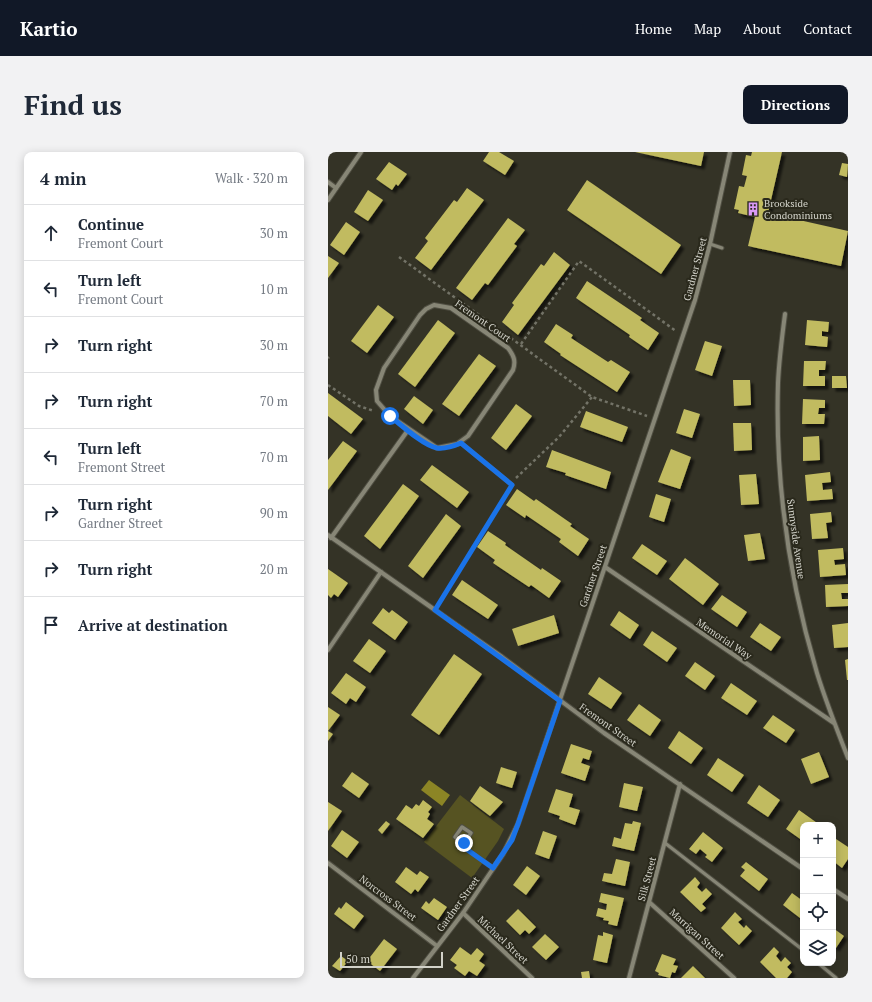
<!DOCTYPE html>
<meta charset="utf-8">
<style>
:root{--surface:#fff;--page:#f2f2f3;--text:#1f2937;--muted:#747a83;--line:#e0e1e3;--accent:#111827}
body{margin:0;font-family:"PT Serif",serif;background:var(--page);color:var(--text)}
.controls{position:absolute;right:12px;bottom:12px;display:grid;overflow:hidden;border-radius:8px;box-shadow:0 2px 10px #0003}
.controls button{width:36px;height:36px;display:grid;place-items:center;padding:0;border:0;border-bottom:1px solid var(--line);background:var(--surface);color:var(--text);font:20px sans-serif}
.scale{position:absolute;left:12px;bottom:10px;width:103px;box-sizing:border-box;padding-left:4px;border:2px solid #d2d2c9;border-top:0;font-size:11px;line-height:14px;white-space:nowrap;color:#d2d2c9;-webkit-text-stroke:3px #2a291c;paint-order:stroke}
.stop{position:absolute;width:12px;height:12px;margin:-9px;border:3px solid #1a73e8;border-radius:50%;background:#fff}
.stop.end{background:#1a73e8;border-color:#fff;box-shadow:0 1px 4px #0008}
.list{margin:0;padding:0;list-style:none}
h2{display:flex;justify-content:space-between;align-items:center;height:52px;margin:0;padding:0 16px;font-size:17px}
h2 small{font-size:13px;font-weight:400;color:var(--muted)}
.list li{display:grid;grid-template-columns:26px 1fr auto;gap:12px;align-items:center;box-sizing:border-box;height:56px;padding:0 16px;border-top:1px solid var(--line)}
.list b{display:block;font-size:15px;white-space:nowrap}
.list p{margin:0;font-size:13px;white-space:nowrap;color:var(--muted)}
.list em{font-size:13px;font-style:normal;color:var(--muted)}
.icon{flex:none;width:22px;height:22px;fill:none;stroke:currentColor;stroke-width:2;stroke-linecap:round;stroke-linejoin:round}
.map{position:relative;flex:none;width:520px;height:826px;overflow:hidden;border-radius:8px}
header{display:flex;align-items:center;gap:24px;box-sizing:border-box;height:56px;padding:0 20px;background:var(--accent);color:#fff}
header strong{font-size:19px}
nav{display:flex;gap:22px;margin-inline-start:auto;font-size:14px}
.intro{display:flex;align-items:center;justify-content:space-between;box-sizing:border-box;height:96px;padding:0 24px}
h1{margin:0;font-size:28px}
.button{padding:10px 18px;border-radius:8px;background:var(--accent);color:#fff;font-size:14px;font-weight:700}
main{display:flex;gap:24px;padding:0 24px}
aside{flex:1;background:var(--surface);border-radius:8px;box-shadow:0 2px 10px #0003}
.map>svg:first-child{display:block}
.green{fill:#565322}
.water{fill:#8c8525}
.building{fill:#c1bb60;filter:url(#shadow)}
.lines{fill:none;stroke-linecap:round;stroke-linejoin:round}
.service-casing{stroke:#4f4e42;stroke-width:5}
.pedestrian-casing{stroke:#4f4e42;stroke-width:5.5}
.minor-casing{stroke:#4f4e42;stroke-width:6}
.path{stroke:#737367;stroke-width:2.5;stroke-dasharray:3 3;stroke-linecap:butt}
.service{stroke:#878676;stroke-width:3}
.pedestrian{stroke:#878676;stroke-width:3.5}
.minor{stroke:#878676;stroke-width:4}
.route{stroke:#1a73e8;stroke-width:5}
.labels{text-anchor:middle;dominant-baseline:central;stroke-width:4;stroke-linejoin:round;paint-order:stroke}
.poi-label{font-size:10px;fill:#d2d2c9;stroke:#2a291c;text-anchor:start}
.street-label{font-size:10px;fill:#d2d2c9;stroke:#2a291c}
</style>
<header>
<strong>Kartio</strong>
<nav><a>Home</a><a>Map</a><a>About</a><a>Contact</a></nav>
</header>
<div class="intro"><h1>Find us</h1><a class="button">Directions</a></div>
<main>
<aside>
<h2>4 min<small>Walk · 320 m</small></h2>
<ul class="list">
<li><svg class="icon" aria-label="ahead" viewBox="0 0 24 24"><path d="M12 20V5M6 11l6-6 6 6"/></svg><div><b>Continue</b><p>Fremont Court</p></div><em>30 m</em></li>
<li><svg class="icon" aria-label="left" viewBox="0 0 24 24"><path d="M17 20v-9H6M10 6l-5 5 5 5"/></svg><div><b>Turn left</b><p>Fremont Court</p></div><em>10 m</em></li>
<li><svg class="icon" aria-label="right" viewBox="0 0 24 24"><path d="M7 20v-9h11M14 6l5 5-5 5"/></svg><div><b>Turn right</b></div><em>30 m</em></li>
<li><svg class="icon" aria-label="right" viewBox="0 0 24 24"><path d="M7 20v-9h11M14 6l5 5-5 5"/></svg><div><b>Turn right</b></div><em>70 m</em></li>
<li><svg class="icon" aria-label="left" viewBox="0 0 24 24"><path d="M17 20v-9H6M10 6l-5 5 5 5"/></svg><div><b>Turn left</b><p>Fremont Street</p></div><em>70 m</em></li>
<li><svg class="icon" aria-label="right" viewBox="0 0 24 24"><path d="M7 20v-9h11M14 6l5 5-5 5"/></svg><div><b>Turn right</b><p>Gardner Street</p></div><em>90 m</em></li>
<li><svg class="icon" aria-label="right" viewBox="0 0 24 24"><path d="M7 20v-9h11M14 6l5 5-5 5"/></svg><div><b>Turn right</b></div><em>20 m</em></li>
<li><svg class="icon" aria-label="arrive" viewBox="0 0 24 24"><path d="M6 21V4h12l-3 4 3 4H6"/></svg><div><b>Arrive at destination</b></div></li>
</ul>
</aside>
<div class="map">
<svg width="520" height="826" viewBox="0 0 520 826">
<defs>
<filter id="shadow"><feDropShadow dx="3.5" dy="3.5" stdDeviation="1" flood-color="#0009"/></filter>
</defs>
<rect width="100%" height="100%" fill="#343326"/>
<path class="green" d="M 132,643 L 176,677 L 170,689 L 144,726 L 96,690 Z"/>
<path class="water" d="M 101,628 L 122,643 L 114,654 L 93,638 Z"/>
<g class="building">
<path d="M 161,0 L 171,0 L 186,9 L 177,23 L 155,9 Z"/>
<path d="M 307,0 L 376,0 L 373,14 Z"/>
<path d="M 424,0 L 454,0 L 440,61 L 520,79 L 513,114 L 420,94 L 427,65 L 410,61 L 411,58 L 406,57 L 411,34 L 416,35 L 419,24 L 414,23 L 418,3 L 423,4 Z"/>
<path d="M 61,10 L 79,22 L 70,34 L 68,32 L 64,38 L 48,27 Z"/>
<path d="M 514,11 L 520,12 L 519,25 L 511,23 Z"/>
<path d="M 259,28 L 353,93 L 333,122 L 239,58 Z"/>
<path d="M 139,36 L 156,48 L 103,118 L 87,106 L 100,89 L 97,86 L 126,48 L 129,50 Z"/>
<path d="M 40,38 L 55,48 L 40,69 L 26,60 Z"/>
<path d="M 180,66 L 197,78 L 186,92 L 189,94 L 160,133 L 157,131 L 144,148 L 128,136 Z"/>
<path d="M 18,70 L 32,80 L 16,103 L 2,93 Z"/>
<path d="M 226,100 L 242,113 L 190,183 L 174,170 L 186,153 L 184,151 L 213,112 L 216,114 Z"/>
<path d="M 0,104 L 11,111 L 0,126 Z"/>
<path d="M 259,129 L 314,166 L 312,168 L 331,181 L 320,198 L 301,185 L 302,183 L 248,146 Z"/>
<path d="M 50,153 L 66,165 L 39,201 L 23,189 Z"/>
<path d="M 110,168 L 127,181 L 87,235 L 70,222 Z"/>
<path d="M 479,168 L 501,170 L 500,180 L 494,179 L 494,184 L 500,185 L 499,195 L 477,193 Z"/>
<path d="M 228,172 L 245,183 L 243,186 L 280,210 L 283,208 L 302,220 L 289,240 L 232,203 L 233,202 L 216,190 Z"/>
<path d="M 377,189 L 394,194 L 384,224 L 367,218 Z"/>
<path d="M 151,202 L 168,214 L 131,264 L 114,252 Z"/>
<path d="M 476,209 L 498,209 L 497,218 L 491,218 L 491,224 L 497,224 L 497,234 L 475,234 Z"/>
<path d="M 504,224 L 518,224 L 519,236 L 504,236 Z"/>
<path d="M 405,228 L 422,228 L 423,253 L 406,254 Z"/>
<path d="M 0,241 L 35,267 L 23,282 L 0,264 Z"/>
<path d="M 86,244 L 105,258 L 95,272 L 76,257 Z"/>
<path d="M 475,247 L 497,248 L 497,256 L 491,256 L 490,262 L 497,262 L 496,272 L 474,272 Z"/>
<path d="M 188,252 L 204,264 L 178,298 L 163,286 Z"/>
<path d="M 356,257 L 372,262 L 364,286 L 348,281 Z"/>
<path d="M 258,259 L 300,275 L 294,290 L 252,275 Z"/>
<path d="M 405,271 L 423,271 L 424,298 L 406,299 Z"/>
<path d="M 491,284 L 492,308 L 475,309 L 475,285 Z"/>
<path d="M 15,289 L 29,299 L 0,338 L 0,308 Z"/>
<path d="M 343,297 L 363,305 L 352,337 L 330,330 Z"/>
<path d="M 224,298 L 283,320 L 278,337 L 237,323 L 238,321 L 218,315 Z"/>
<path d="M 104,313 L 141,340 L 129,356 L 92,328 Z"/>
<path d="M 502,320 L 503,330 L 494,331 L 495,338 L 504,337 L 505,347 L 479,349 L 477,323 Z"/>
<path d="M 428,322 L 431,352 L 413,353 L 411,323 Z"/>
<path d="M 75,332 L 91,344 L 52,397 L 36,384 Z"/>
<path d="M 189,337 L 206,349 L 208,347 L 244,372 L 242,374 L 261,387 L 250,404 L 231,390 L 233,387 L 198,363 L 197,366 L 178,353 Z"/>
<path d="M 328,342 L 343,347 L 336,370 L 321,365 Z"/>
<path d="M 503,360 L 504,370 L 498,371 L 500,386 L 484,387 L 482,362 Z"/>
<path d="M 118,362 L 133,374 L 95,426 L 80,414 Z"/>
<path d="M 160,379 L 178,391 L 177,393 L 213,418 L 214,416 L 233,429 L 221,446 L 203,433 L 201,435 L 165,411 L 167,408 L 149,395 Z"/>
<path d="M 432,381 L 437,407 L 420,409 L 416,383 Z"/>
<path d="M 314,392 L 339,409 L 329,423 L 304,406 Z"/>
<path d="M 515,396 L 516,407 L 506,408 L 507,413 L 517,412 L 518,423 L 492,425 L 490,398 Z"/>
<path d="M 357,406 L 391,432 L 375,453 L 341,427 Z"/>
<path d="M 0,417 L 20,431 L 10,445 L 6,442 L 3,446 L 0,443 Z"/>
<path d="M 134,428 L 170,453 L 160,467 L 124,443 Z"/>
<path d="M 520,432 L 520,441 L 513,441 L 514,447 L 520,447 L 520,454 L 498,455 L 497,433 Z"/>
<path d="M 394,443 L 419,460 L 409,475 L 383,457 Z"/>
<path d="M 55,456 L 61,461 L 64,458 L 80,470 L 67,488 L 44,471 Z"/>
<path d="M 291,459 L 311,473 L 302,487 L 282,473 Z"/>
<path d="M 226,463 L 231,481 L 190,494 L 184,477 Z"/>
<path d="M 432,471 L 453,485 L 443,499 L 422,485 Z"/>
<path d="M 520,471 L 520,495 L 506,496 L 504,473 Z"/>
<path d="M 324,479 L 349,496 L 339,510 L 315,493 Z"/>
<path d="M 41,487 L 58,499 L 42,521 L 25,509 Z"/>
<path d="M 126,502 L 154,522 L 111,583 L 83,563 Z"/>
<path d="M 520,507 L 520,528 L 519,528 L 517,508 Z"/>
<path d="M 367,510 L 387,524 L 377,538 L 357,524 Z"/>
<path d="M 18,521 L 38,535 L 28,550 L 22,546 L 18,552 L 3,541 Z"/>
<path d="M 271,525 L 294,541 L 283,557 L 260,542 Z"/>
<path d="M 403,531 L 429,549 L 419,563 L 393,546 Z"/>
<path d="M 311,552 L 333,568 L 322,584 L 299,568 Z"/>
<path d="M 0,555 L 12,563 L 0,579 L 5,582 L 0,589 Z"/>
<path d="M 445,563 L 467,578 L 458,591 L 435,576 Z"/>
<path d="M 351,579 L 375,596 L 363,612 L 340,596 Z"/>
<path d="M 243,592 L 264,599 L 261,608 L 255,606 L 253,611 L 262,614 L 257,629 L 233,621 Z"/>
<path d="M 491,600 L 501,625 L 483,632 L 473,607 Z"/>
<path d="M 390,606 L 416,623 L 404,640 L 379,623 Z"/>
<path d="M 173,615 L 189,620 L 184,636 L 168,631 Z"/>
<path d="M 24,620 L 41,632 L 31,646 L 14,634 Z"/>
<path d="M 296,631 L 315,635 L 309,659 L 291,655 Z"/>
<path d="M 431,633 L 452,648 L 440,665 L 419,651 Z"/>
<path d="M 152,634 L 175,650 L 162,664 L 142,649 Z"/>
<path d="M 228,637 L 245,642 L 241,655 L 252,658 L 247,673 L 231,667 L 232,664 L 220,660 Z"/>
<path d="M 95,648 L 104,655 L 100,660 L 102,662 L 99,667 L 106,672 L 95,686 L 68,667 L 78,653 L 84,657 L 88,652 L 91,654 Z"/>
<path d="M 0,650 L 14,659 L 0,679 Z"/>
<path d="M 471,658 L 492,673 L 475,673 L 475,689 L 458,677 Z"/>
<path d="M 58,669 L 62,672 L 54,682 L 50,678 Z"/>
<path d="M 305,669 L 313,671 L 306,699 L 284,694 L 286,685 L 293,687 L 297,671 L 304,672 Z"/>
<path d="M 14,678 L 31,690 L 19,706 L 3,694 Z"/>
<path d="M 215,679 L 229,684 L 221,707 L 207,702 Z"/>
<path d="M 375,680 L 395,696 L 384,710 L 377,705 L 379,703 L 372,697 L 368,702 L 361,697 Z"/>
<path d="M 505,685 L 520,695 L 520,707 L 514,716 L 505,709 Z"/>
<path d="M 288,707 L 302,710 L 297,734 L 274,729 L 276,721 L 284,722 Z"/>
<path d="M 418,710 L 440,727 L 431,739 L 412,724 L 417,718 L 413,715 Z"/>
<path d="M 199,714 L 212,724 L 198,743 L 185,733 Z"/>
<path d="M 78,715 L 89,723 L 92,719 L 101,725 L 90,740 L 87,737 L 83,742 L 67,730 Z"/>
<path d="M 367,725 L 372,731 L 369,735 L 374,740 L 378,736 L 384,742 L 374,752 L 378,756 L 373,760 L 352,740 Z"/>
<path d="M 273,741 L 296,746 L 289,774 L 280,772 L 281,769 L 275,768 L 276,766 L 268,764 L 270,756 L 278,758 L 279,752 L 271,750 Z"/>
<path d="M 464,741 L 475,749 L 475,763 L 472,766 L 455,753 Z"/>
<path d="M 106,746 L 119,755 L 110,768 L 93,756 L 98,749 L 101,752 Z"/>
<path d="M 18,750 L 36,764 L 26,777 L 6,762 L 11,755 L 13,757 Z"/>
<path d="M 190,757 L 208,775 L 201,782 L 197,778 L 192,783 L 178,769 Z"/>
<path d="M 407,760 L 414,767 L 410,770 L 416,776 L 418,773 L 424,779 L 411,793 L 393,776 Z"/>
<path d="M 505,776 L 516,784 L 508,796 L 505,794 Z"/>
<path d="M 275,780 L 285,783 L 279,811 L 265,808 L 270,783 L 275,784 Z"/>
<path d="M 217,782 L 231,795 L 218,808 L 204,795 Z"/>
<path d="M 56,787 L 69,797 L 52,819 L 39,809 Z"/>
<path d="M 132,795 L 143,803 L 149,796 L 156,802 L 151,809 L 157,813 L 149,824 L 141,819 L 137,824 L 126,816 L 129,813 L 122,808 Z"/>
<path d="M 446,795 L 451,800 L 448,804 L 453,810 L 457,805 L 463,811 L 459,815 L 464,820 L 459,826 L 448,826 L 432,810 Z"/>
<path d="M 334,802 L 348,807 L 345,813 L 350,814 L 347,821 L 344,820 L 342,826 L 330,823 L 331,821 L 327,819 Z"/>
<path d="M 13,804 L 20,809 L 12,819 L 4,814 Z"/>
<path d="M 365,814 L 377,826 L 353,826 Z"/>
<path d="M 261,819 L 262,826 L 254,826 L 253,820 Z"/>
</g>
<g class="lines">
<g class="service-casing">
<g id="service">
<path d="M 382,92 L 394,96"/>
<path d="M 133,291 L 184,333"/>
<path d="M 337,691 L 475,798"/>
<path d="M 490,811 L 508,826"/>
</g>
</g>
<g class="pedestrian-casing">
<path id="pedestrian" d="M 136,691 L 127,685 L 134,675 L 143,681 L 134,694 L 165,716"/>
</g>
<g class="minor-casing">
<g id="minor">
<path d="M 0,30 L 8,36"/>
<path d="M 0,48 L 33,0"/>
<path d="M 106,153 L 123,156 L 180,196 C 186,204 188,209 185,218 L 140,284 L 129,292 L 109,296 L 62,264 L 49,249 L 48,238 L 56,216 L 92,163 L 98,157 Z"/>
<path d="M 457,162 C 454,185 451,208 450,231 C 447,329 461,427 489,521 C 498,550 509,578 520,606"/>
<path d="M 0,383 L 174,505 L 276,581 L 475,717"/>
<path d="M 3,386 L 80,278"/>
<path d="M 277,415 L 506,571"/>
<path d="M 0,498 L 53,420"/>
<path d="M 0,711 L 109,794"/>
<path d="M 505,737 L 520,747"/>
<path d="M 321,750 L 406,826"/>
<path d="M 135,761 L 204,826"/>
<path d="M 85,826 L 135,761 L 175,702 L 190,672 L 367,148 L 382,92 L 402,0"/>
<path d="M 301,826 L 352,632"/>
</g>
</g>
<g class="path">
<path d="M 71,105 L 264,245 L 319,264"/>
<path d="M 193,192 L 251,109 L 348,179"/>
<path d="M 0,206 L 1,205"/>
<path d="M 0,233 L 31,254 L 46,259"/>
<path d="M 188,326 L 231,285 L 264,245"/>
<path d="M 111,452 L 180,339"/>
</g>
<use href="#service" class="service"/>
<use href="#pedestrian" class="pedestrian"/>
<use href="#minor" class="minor"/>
</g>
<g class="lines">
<path class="route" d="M 62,264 C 73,273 96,294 109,296 C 117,297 126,294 133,291 L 184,333 L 107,458 L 232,549 L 190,672 L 184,688 L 165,716 L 134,694 L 136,691"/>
</g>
<defs>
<g id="building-bare" transform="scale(1.08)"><path d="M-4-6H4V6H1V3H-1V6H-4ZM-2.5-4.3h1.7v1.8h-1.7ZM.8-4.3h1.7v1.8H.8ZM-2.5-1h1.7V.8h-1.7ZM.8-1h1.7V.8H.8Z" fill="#da9af6" stroke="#2a291c" stroke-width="2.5" paint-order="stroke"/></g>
</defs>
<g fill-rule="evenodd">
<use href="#building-bare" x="425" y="57"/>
</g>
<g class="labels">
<g class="poi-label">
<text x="436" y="51">Brookside<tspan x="436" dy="12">Condominiums</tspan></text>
</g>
<g class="street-label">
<text transform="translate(367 117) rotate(-75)">Gardner Street</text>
<text transform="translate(155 169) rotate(35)">Fremont Court</text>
<text transform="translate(468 387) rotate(82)">Sunnyside Avenue</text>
<text transform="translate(265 424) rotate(-71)">Gardner Street</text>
<text transform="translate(396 487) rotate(34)">Memorial Way</text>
<text transform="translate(280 573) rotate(35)">Fremont Street</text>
<text transform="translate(319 727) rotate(-75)">Silk Street</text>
<text transform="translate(60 746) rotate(37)">Norcross Street</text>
<text transform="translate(130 752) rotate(-54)">Gardner Street</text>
<text transform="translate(369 782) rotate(42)">Marrigan Street</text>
<text transform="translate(175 788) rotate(43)">Michael Street</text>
</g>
</g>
</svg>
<div class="controls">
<button>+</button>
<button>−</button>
<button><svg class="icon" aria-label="locate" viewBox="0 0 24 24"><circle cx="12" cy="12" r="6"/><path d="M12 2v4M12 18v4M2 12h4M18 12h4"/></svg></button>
<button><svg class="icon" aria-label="layers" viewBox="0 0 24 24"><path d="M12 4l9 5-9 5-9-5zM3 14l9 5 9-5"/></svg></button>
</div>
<div class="scale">50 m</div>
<div class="stop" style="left:62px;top:264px"></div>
<div class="stop end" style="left:136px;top:691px"></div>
</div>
</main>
